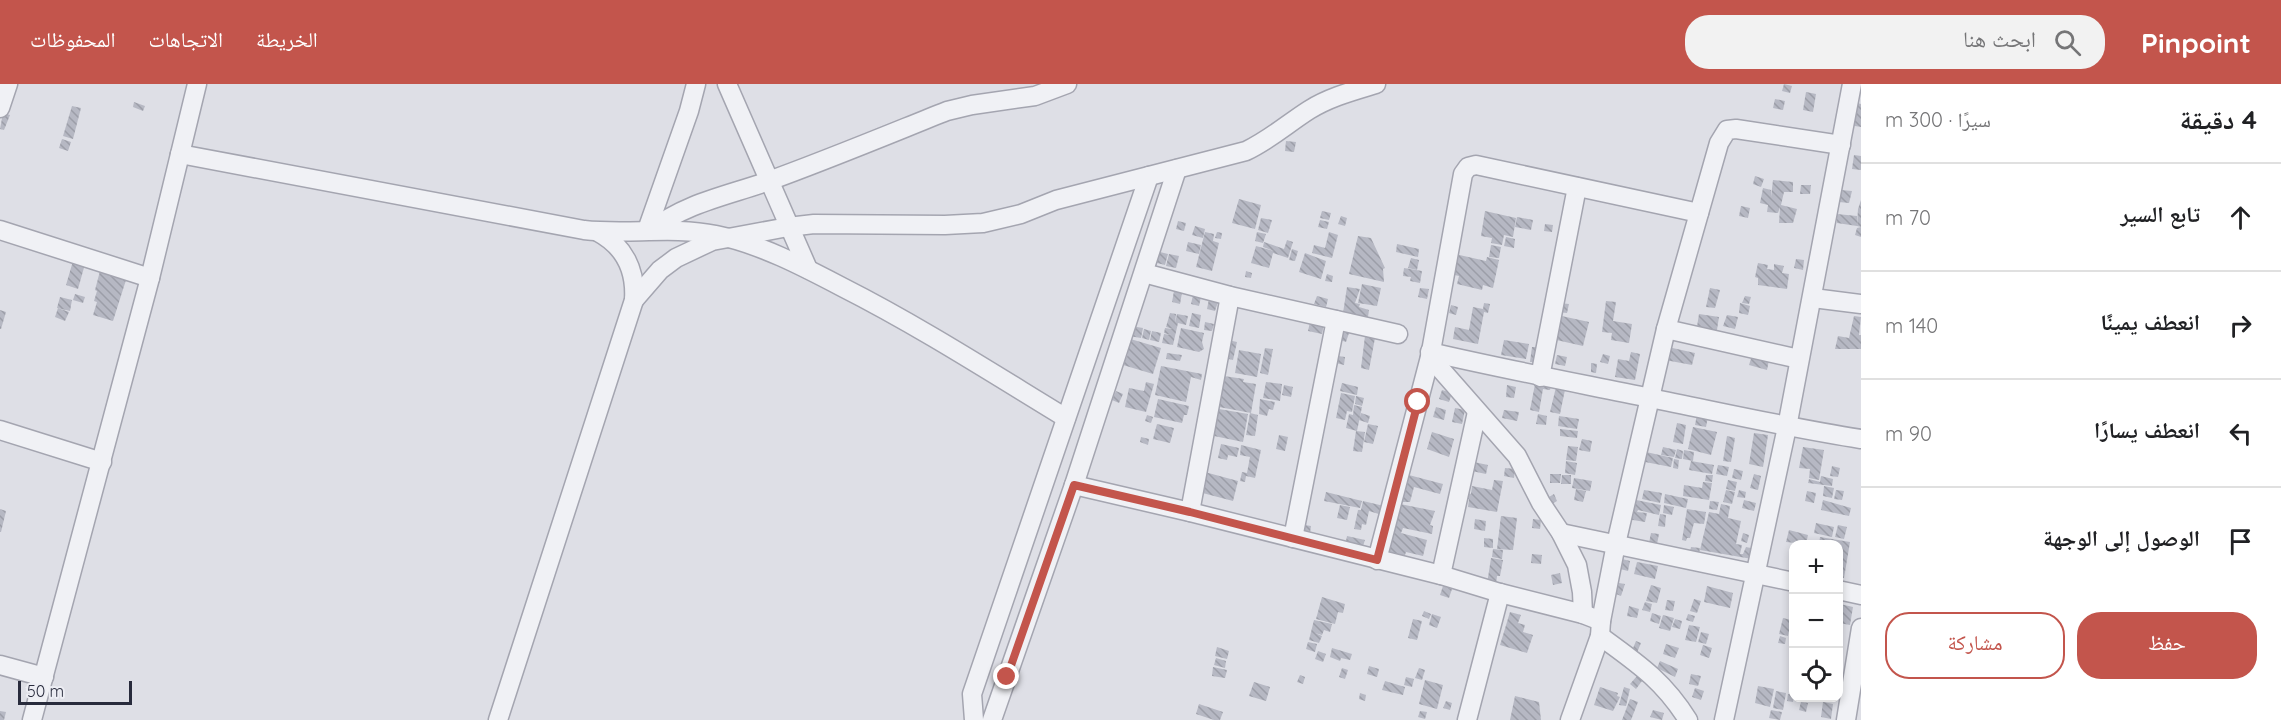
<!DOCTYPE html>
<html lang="ar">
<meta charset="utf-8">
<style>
:root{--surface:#fff;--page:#f2f2f2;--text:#202124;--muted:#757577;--line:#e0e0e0;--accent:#c3554c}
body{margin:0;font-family:Quicksand,"Noto Naskh Arabic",sans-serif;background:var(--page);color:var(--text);direction:rtl}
.controls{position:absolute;right:18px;bottom:18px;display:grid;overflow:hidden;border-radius:12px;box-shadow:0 3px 9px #0003}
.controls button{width:54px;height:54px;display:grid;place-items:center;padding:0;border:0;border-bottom:2px solid var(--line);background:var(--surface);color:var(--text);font:30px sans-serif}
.scale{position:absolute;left:18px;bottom:15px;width:114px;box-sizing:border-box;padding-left:6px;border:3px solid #282b3c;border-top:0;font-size:16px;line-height:21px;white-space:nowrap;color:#282b3c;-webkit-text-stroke:4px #edeef4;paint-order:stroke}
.stop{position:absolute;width:18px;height:18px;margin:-14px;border:4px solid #c3554c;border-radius:50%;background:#fff}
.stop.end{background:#c3554c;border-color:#fff;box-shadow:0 2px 6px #0008}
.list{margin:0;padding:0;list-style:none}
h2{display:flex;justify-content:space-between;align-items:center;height:78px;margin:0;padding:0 24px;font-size:26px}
h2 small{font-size:20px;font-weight:400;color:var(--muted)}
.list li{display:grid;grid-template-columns:39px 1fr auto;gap:18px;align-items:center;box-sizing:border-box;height:108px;padding:0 24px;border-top:2px solid var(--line)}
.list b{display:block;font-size:22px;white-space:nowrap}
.list em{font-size:20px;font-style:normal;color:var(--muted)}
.actions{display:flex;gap:12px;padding:18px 24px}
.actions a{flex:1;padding:14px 0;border:2px solid var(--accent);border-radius:24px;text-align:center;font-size:21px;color:var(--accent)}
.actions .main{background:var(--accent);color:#fff}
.icon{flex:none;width:33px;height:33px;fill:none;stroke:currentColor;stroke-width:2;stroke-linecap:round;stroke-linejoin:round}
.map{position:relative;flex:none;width:1861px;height:636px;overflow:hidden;direction:ltr}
header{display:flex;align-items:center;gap:36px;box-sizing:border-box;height:84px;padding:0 30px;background:var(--accent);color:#fff}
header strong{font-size:28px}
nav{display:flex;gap:33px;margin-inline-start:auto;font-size:21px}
.search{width:420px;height:54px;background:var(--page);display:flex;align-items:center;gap:15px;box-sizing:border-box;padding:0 21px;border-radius:24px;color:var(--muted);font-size:22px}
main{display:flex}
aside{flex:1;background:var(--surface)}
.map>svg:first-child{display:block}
.building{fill:url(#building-back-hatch)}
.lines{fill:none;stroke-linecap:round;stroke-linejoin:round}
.minor-casing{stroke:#a4a5b0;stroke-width:21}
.minor{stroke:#f0f1f5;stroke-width:18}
.route{stroke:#c3554c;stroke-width:8}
</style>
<header>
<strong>Pinpoint</strong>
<div class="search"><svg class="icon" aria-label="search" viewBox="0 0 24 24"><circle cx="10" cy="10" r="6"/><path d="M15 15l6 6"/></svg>ابحث هنا</div>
<nav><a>الخريطة</a><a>الاتجاهات</a><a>المحفوظات</a></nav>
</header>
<main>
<aside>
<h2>4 دقيقة<small>سيرًا · 300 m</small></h2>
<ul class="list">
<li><svg class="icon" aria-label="ahead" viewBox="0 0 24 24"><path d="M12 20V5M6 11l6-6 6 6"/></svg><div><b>تابع السير</b></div><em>70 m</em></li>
<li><svg class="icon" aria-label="right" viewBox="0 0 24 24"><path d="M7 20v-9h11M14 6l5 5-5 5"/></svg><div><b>انعطف يمينًا</b></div><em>140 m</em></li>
<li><svg class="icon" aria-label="left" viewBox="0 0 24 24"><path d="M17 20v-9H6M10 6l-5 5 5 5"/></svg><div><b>انعطف يسارًا</b></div><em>90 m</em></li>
<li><svg class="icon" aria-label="arrive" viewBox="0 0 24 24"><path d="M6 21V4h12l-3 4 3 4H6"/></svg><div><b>الوصول إلى الوجهة</b></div></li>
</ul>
<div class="actions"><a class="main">حفظ</a><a>مشاركة</a></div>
</aside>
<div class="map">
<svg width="1861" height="636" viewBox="0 0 1861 636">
<defs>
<pattern id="building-back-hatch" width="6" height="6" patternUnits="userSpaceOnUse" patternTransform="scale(1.5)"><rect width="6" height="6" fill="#b6b8c3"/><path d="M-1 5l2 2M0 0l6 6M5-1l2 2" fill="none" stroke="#9c9ea8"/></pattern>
</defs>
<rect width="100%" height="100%" fill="#dedfe6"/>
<g class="building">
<path d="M 1784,0 L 1792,2 L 1790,9 L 1782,7 Z"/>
<path d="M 1806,8 L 1816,10 L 1813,28 L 1803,26 Z"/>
<path d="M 1775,15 L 1785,17 L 1783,26 L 1773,24 Z"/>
<path d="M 134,18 L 145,22 L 143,27 L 133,23 Z"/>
<path d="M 1854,18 L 1861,20 L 1861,43 L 1849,41 Z"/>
<path d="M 72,22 L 81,24 L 73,55 L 63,52 Z"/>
<path d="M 3,29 L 10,31 L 4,46 L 0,45 Z"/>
<path d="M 62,55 L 71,58 L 68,67 L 59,64 Z"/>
<path d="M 1286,57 L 1296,58 L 1294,68 L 1285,67 Z"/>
<path d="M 1854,71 L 1861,72 L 1861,86 L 1852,85 Z"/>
<path d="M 1755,92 L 1764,95 L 1761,103 L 1753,100 Z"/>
<path d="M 1773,96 L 1793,98 L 1793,108 L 1784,108 L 1781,121 L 1797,125 L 1793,139 L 1779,139 L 1780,123 L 1778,129 L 1767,128 L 1768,121 L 1760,119 L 1763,104 L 1771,106 L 1771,113 Z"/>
<path d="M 1801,101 L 1811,101 L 1810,110 L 1800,110 Z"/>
<path d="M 1841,106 L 1852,107 L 1849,119 L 1839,118 Z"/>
<path d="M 1239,115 L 1261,121 L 1255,145 L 1232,139 Z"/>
<path d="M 1861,116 L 1861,143 L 1857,142 L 1858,125 Z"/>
<path d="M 1741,122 L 1750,124 L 1748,134 L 1739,132 Z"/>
<path d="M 1322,127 L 1331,129 L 1329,136 L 1320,134 Z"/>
<path d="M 1485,127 L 1516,134 L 1513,153 L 1504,151 L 1502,161 L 1491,159 L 1492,154 L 1481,152 Z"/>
<path d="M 1837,130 L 1857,132 L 1857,142 L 1837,139 Z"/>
<path d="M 1341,132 L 1347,134 L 1345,142 L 1338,140 Z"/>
<path d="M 1517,133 L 1533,136 L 1531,146 L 1515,143 Z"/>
<path d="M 1261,134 L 1272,136 L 1268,149 L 1258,146 Z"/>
<path d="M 1320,136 L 1329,138 L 1327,145 L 1318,143 Z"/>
<path d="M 1178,137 L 1186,139 L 1184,147 L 1176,145 Z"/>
<path d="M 1545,140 L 1553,141 L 1552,148 L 1544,147 Z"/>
<path d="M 1195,142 L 1205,145 L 1203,154 L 1192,151 Z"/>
<path d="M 1861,143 L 1861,153 L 1855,151 L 1857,144 Z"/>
<path d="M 1205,148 L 1214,150 L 1213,157 L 1219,159 L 1212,187 L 1196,183 Z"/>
<path d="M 1217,148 L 1222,149 L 1221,155 L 1215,154 Z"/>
<path d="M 1257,148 L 1266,150 L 1263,159 L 1255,157 Z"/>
<path d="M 1329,148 L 1338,151 L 1332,174 L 1312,169 L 1314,161 L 1325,164 Z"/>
<path d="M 1358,152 L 1371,154 L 1385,184 L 1383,185 L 1384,198 L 1349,190 Z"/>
<path d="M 1506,153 L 1515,155 L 1514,164 L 1504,162 Z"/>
<path d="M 1287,156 L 1293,158 L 1288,174 L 1273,169 L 1269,184 L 1251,179 L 1256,162 L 1274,167 L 1263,163 L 1264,158 L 1284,165 Z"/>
<path d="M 1188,158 L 1201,161 L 1199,170 L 1186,167 Z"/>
<path d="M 1397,160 L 1419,165 L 1418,173 L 1396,168 Z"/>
<path d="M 1491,161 L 1501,163 L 1499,174 L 1489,173 Z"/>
<path d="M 1292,165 L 1298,167 L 1295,177 L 1289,176 Z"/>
<path d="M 1156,167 L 1168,170 L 1165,181 L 1153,178 Z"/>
<path d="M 1305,169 L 1326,177 L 1321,195 L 1299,188 Z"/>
<path d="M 1169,170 L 1179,172 L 1176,184 L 1166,182 Z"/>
<path d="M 1455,170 L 1486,177 L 1487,173 L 1499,176 L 1493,204 L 1483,201 L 1482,206 L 1457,200 L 1459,192 L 1450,190 Z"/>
<path d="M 1411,174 L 1419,176 L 1417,186 L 1408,184 Z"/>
<path d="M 1796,175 L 1804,176 L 1803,186 L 1794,184 Z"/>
<path d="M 73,177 L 85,180 L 78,205 L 66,201 Z"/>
<path d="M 1758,179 L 1768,181 L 1767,185 L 1774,186 L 1774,180 L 1784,182 L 1782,189 L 1789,190 L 1787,205 L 1758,201 L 1758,194 L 1755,193 Z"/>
<path d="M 1404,184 L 1422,187 L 1420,199 L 1410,197 L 1411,193 L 1403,192 Z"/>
<path d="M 100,187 L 126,196 L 113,237 L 93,231 L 97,218 L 94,217 L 97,207 L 95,206 Z"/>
<path d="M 1246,187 L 1252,189 L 1251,194 L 1245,193 Z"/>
<path d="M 1327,190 L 1333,192 L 1332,198 L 1325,197 Z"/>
<path d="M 1362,200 L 1381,204 L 1377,222 L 1358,219 Z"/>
<path d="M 1347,203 L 1360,205 L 1355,219 L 1360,220 L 1359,223 L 1369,226 L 1368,233 L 1343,229 Z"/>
<path d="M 1420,204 L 1429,205 L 1427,215 L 1418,213 Z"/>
<path d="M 1710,204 L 1720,206 L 1715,224 L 1706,223 Z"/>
<path d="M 1174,207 L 1182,209 L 1180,220 L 1172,218 Z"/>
<path d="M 75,210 L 85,213 L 83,219 L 73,216 Z"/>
<path d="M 1193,211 L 1201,213 L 1199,222 L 1191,220 Z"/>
<path d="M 1317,212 L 1328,215 L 1326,223 L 1314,220 Z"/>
<path d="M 1745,212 L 1751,213 L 1749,220 L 1742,219 Z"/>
<path d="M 60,213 L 72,216 L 70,227 L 57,224 Z"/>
<path d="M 1209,215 L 1218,218 L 1215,227 L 1207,225 Z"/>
<path d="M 1606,217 L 1616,218 L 1613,237 L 1632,240 L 1629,259 L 1611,256 L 1612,249 L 1602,248 Z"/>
<path d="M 1484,219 L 1490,220 L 1488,229 L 1484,228 L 1478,260 L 1453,255 L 1455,243 L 1469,246 L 1473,223 L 1483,225 Z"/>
<path d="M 1560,219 L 1569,220 L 1567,229 L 1558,228 Z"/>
<path d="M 1740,219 L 1750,222 L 1748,231 L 1739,229 Z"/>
<path d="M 1451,221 L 1458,223 L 1456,231 L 1449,229 Z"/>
<path d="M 58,224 L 69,228 L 65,237 L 55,233 Z"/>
<path d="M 0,226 L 6,228 L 1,245 L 0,245 Z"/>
<path d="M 1170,229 L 1176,230 L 1175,239 L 1177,230 L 1188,232 L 1186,241 L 1178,239 L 1173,261 L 1162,259 L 1164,250 L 1171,251 L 1164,249 L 1165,244 L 1173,245 L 1166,243 Z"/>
<path d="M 1192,229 L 1201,231 L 1199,244 L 1189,242 Z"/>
<path d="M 1699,230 L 1719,233 L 1716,252 L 1696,249 Z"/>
<path d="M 1557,231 L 1589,238 L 1583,262 L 1552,255 Z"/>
<path d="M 1727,231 L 1738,233 L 1735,245 L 1723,242 Z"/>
<path d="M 1854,232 L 1861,233 L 1859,251 L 1861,251 L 1861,265 L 1835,265 L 1838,252 L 1849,254 Z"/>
<path d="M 1205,238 L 1214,240 L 1212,247 L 1204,246 Z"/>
<path d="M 1310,238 L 1324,240 L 1322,250 L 1308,247 Z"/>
<path d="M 1131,242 L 1143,244 L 1141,254 L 1129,252 Z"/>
<path d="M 1181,244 L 1204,249 L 1202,258 L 1204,265 L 1199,268 L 1177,263 Z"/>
<path d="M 1144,245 L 1151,247 L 1149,256 L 1142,254 Z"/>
<path d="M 1152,247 L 1161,249 L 1159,258 L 1150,256 Z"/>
<path d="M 1342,248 L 1349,249 L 1346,258 L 1340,256 Z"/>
<path d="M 1365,252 L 1375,254 L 1369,286 L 1361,284 Z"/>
<path d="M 1127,254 L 1161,264 L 1153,290 L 1123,281 L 1122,277 L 1127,273 L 1129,263 L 1126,262 Z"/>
<path d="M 1228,256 L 1237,258 L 1233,276 L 1224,274 Z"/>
<path d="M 1504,256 L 1529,260 L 1526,275 L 1501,271 Z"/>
<path d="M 1532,263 L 1538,263 L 1535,278 L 1530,278 Z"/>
<path d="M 1668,263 L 1695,269 L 1692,281 L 1665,276 Z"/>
<path d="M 1265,264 L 1273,265 L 1268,291 L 1260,289 Z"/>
<path d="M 1754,265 L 1770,271 L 1767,286 L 1749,281 Z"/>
<path d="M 1239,266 L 1261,270 L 1257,293 L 1235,289 Z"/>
<path d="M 1631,268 L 1640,270 L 1635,296 L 1615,293 L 1618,275 L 1629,277 Z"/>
<path d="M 1167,269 L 1182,271 L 1180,277 L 1166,275 Z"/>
<path d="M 1603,270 L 1610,272 L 1608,280 L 1600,278 Z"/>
<path d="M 1557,271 L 1567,273 L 1565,282 L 1555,280 Z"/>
<path d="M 1338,272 L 1345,273 L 1344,281 L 1336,279 Z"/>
<path d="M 1591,279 L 1597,280 L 1596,289 L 1591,288 Z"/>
<path d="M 1161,282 L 1202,290 L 1201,296 L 1191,293 L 1186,318 L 1155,311 Z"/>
<path d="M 1224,292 L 1244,295 L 1243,298 L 1256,300 L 1251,329 L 1219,323 L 1221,313 L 1216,312 Z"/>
<path d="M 1536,295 L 1552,298 L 1550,306 L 1543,305 L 1539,328 L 1530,326 Z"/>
<path d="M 1146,298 L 1154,300 L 1146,328 L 1125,323 L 1129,304 L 1144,307 Z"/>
<path d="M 1266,298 L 1282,300 L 1280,317 L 1263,314 Z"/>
<path d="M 1342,299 L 1358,303 L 1357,311 L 1340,307 Z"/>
<path d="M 1557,299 L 1566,301 L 1560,330 L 1550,328 Z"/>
<path d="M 1284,301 L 1293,303 L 1291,313 L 1282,311 Z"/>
<path d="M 1507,301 L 1516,303 L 1514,314 L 1506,313 Z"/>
<path d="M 1442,306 L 1452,309 L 1449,318 L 1439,315 Z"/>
<path d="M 1116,307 L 1123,310 L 1119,319 L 1112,316 Z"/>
<path d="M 1341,309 L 1355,312 L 1352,328 L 1347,327 L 1345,336 L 1336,334 Z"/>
<path d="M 1356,312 L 1364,314 L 1362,322 L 1355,320 Z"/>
<path d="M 1158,315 L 1189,322 L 1187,331 L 1184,331 L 1182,339 L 1154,333 Z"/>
<path d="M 1260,315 L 1275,318 L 1273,326 L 1269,325 L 1267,332 L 1259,330 Z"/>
<path d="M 1354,321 L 1362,323 L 1357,347 L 1346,344 L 1349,330 L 1353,331 Z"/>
<path d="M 1436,323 L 1446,326 L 1444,336 L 1433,333 Z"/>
<path d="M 1455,324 L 1465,326 L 1462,340 L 1452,338 Z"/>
<path d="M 1219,325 L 1248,330 L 1243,358 L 1214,352 Z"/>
<path d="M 1504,326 L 1519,328 L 1517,337 L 1502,334 Z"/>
<path d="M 1250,329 L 1258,331 L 1255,352 L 1246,351 Z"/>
<path d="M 1361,329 L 1370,332 L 1368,339 L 1359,336 Z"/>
<path d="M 1538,330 L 1547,332 L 1546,341 L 1536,340 Z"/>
<path d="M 1697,330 L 1708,332 L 1706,343 L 1695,341 Z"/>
<path d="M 1147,331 L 1153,333 L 1151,339 L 1145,337 Z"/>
<path d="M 1559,332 L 1579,335 L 1577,345 L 1558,342 Z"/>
<path d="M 1677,339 L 1686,341 L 1683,360 L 1673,358 Z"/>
<path d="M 1157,340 L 1174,344 L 1170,359 L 1153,355 Z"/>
<path d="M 1368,340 L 1378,342 L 1373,360 L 1364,358 Z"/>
<path d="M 1693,343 L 1717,348 L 1711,371 L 1688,365 Z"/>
<path d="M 1560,345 L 1578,347 L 1577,354 L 1560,352 Z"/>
<path d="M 1356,347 L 1365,348 L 1362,368 L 1353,367 Z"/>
<path d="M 1432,348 L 1454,355 L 1449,373 L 1427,365 Z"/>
<path d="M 1754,349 L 1768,351 L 1763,383 L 1749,380 Z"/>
<path d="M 1279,351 L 1288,353 L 1285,367 L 1276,365 Z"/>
<path d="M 1727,352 L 1735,354 L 1731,378 L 1723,377 Z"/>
<path d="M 1141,353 L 1149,355 L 1148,361 L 1140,358 Z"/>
<path d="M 1582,355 L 1592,357 L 1590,368 L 1579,366 Z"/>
<path d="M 1221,360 L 1239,364 L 1237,373 L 1228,371 L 1227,376 L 1218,374 Z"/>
<path d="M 1241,361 L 1261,366 L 1255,394 L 1246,392 L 1245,398 L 1240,397 L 1242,388 L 1247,389 L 1250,373 L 1240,371 Z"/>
<path d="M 1568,362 L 1578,363 L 1576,377 L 1566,376 Z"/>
<path d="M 1663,363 L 1676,366 L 1674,373 L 1661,371 Z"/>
<path d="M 1803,363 L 1824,366 L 1819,396 L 1809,394 L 1810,385 L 1799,384 Z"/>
<path d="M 1677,365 L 1683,367 L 1682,375 L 1675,374 Z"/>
<path d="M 1684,366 L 1694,368 L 1693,377 L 1683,375 Z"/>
<path d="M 1646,368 L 1673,374 L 1671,383 L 1640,377 Z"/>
<path d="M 1674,375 L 1679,376 L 1678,385 L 1673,384 Z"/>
<path d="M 1469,377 L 1488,381 L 1486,390 L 1467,386 Z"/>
<path d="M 1566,377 L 1577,379 L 1575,391 L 1565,389 Z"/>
<path d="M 1691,377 L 1714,381 L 1712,390 L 1689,386 Z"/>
<path d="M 1718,381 L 1729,383 L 1727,392 L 1716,390 Z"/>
<path d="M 1832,382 L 1840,384 L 1838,393 L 1830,392 Z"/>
<path d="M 1505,384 L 1515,385 L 1514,394 L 1504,392 Z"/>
<path d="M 1734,385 L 1743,387 L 1741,396 L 1732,394 Z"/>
<path d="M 1201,387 L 1238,397 L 1233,417 L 1195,407 Z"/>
<path d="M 1405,390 L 1443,400 L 1440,410 L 1414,403 L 1410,418 L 1401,418 Z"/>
<path d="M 1550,390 L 1561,390 L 1560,399 L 1550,399 Z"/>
<path d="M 1754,390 L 1761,392 L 1758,406 L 1750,404 Z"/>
<path d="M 1562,391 L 1571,391 L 1571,400 L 1561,400 Z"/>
<path d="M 1706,391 L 1713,391 L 1712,398 L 1705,397 Z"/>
<path d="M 1821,392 L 1833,395 L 1832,402 L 1808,399 L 1809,395 L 1820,398 Z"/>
<path d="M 1574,394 L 1592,397 L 1590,407 L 1572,404 Z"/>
<path d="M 1494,396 L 1503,397 L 1497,428 L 1468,423 L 1469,415 L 1467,415 L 1468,409 L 1471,410 L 1472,402 L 1492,406 Z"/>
<path d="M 1728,396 L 1737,398 L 1735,407 L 1726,405 Z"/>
<path d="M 1703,398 L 1712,399 L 1709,416 L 1683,412 L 1684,401 L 1702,404 Z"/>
<path d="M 1824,402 L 1834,404 L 1832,414 L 1823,412 Z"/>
<path d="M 1576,405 L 1586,407 L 1583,418 L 1574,416 Z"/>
<path d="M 1644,406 L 1662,409 L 1660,419 L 1642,415 Z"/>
<path d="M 1726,406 L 1735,408 L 1732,420 L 1723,418 Z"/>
<path d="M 1739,406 L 1746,408 L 1745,414 L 1737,413 Z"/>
<path d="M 1836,406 L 1844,407 L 1842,416 L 1834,415 Z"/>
<path d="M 1807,407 L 1816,409 L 1814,419 L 1805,417 Z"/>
<path d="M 1326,408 L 1362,417 L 1360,424 L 1324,417 Z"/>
<path d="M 1554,410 L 1557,417 L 1552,420 L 1549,413 Z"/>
<path d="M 1665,410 L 1688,415 L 1686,424 L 1664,419 Z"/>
<path d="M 1631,415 L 1661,421 L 1659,431 L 1638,426 L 1637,428 L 1647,429 L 1645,438 L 1627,435 Z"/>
<path d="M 1744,416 L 1756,419 L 1754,427 L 1742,424 Z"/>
<path d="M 1823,416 L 1851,424 L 1849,432 L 1821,426 Z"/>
<path d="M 1363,417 L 1384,422 L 1382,431 L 1369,427 L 1366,441 L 1362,440 L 1361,446 L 1354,445 L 1358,426 L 1361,426 Z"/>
<path d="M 1710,417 L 1719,418 L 1717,426 L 1709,425 Z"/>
<path d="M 1400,420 L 1435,427 L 1430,441 L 1433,442 L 1432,450 L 1403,444 L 1401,449 L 1427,456 L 1423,472 L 1406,468 L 1404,474 L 1388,470 Z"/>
<path d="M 1721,420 L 1730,422 L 1728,434 L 1741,437 L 1736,460 L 1742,461 L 1740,470 L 1743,470 L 1746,463 L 1755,465 L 1752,475 L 1700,466 L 1709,428 L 1719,430 Z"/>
<path d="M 1340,421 L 1350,423 L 1347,436 L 1337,434 Z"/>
<path d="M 1664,421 L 1674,423 L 1672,431 L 1663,429 Z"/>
<path d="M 0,425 L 6,427 L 1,448 L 0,448 Z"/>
<path d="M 1687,425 L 1706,428 L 1704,440 L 1694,439 L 1690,454 L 1687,454 L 1686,457 L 1682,456 Z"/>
<path d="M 1660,430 L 1666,431 L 1665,443 L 1658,442 Z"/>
<path d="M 1501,432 L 1517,434 L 1513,466 L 1497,465 Z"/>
<path d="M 1475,435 L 1486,437 L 1485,447 L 1474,445 Z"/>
<path d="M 1533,435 L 1541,436 L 1540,445 L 1532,444 Z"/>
<path d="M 1816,439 L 1834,443 L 1832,453 L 1814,449 Z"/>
<path d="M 1305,441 L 1311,442 L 1310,449 L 1304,447 Z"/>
<path d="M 1838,441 L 1847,443 L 1844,455 L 1835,453 Z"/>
<path d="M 1789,446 L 1808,451 L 1806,460 L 1786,458 Z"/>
<path d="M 1651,449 L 1659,450 L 1657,460 L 1649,459 Z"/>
<path d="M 1743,449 L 1749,451 L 1747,459 L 1741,457 Z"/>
<path d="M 1347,452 L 1365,456 L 1363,462 L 1346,457 Z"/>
<path d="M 1820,453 L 1850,458 L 1844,494 L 1839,493 L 1839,460 L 1819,460 Z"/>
<path d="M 1484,454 L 1493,455 L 1493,464 L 1484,463 Z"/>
<path d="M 1691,463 L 1700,464 L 1699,470 L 1690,468 Z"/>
<path d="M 1493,465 L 1503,466 L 1502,475 L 1492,473 Z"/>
<path d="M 1532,470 L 1542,471 L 1541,480 L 1531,479 Z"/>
<path d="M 1491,474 L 1503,476 L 1500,492 L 1497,492 L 1496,501 L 1487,500 Z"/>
<path d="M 1622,475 L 1630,477 L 1628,487 L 1620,485 Z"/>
<path d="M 1637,478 L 1658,482 L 1655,495 L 1634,490 Z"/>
<path d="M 1560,489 L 1562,499 L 1553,501 L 1551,491 Z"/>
<path d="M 1619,499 L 1625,500 L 1621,512 L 1616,510 Z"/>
<path d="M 1651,501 L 1661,504 L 1657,519 L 1646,517 Z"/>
<path d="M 1443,502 L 1452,505 L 1449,514 L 1440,511 Z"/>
<path d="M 1707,502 L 1733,509 L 1730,524 L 1704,518 Z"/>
<path d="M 1322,513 L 1345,520 L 1343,529 L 1338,528 L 1335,540 L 1316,535 Z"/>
<path d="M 1694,515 L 1701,517 L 1697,529 L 1690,527 Z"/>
<path d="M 1667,516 L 1675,517 L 1673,527 L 1665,526 Z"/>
<path d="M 1645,518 L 1652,520 L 1650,528 L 1642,526 Z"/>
<path d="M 1840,520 L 1853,523 L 1850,541 L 1839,539 Z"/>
<path d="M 1629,522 L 1639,525 L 1637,534 L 1627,532 Z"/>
<path d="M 1424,527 L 1431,530 L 1429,535 L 1422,532 Z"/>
<path d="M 1510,528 L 1521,531 L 1518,539 L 1525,541 L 1523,548 L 1533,551 L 1527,569 L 1500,561 Z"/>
<path d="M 1652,529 L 1661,532 L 1659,540 L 1650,537 Z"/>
<path d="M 1432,530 L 1441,533 L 1437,544 L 1429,541 Z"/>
<path d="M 1688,530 L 1695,532 L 1693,538 L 1686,536 Z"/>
<path d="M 1663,531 L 1674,534 L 1670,547 L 1659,544 Z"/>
<path d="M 1783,534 L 1791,536 L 1788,552 L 1779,550 Z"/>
<path d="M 1413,535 L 1422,537 L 1417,556 L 1408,554 Z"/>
<path d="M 1675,535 L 1682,537 L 1680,545 L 1672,543 Z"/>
<path d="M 1314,536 L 1332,540 L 1330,548 L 1324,546 L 1322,551 L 1315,549 L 1322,552 L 1319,559 L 1309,556 Z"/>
<path d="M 1689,541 L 1700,543 L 1696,558 L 1685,556 Z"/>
<path d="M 1701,548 L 1709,550 L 1706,560 L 1698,558 Z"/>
<path d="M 1780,552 L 1786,554 L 1785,560 L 1778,559 Z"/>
<path d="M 1636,557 L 1641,559 L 1636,571 L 1631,569 Z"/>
<path d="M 1308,558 L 1317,560 L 1315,568 L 1306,565 Z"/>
<path d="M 1666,560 L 1679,564 L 1675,574 L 1663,570 Z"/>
<path d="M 1703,561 L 1712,564 L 1709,574 L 1700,571 Z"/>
<path d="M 1217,563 L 1229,567 L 1227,575 L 1215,572 Z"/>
<path d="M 1332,564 L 1352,570 L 1350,576 L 1341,574 L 1340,577 L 1330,573 Z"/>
<path d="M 1318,567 L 1326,570 L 1323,578 L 1315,575 Z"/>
<path d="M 1216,574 L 1226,577 L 1225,584 L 1214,581 Z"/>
<path d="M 1660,577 L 1678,585 L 1675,593 L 1657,584 Z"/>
<path d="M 1369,582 L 1379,585 L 1377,593 L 1367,590 Z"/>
<path d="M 1213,583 L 1227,586 L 1225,594 L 1212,592 Z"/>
<path d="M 1342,584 L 1348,586 L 1345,595 L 1339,593 Z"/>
<path d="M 1419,584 L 1425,586 L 1422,596 L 1415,594 Z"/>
<path d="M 1691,590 L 1701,592 L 1698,602 L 1689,600 Z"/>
<path d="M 1300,591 L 1305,593 L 1303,600 L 1297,598 Z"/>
<path d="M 1637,592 L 1642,597 L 1636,605 L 1630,600 Z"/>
<path d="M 1406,593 L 1414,595 L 1412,603 L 1404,601 Z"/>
<path d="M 1425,596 L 1443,601 L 1437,625 L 1419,620 Z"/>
<path d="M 1385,597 L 1405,603 L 1403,611 L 1382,606 Z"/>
<path d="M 1254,598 L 1270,603 L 1266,617 L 1249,612 Z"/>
<path d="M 1758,602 L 1774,605 L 1770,623 L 1755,619 Z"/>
<path d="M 1600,603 L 1618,609 L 1617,612 L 1620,613 L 1613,627 L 1594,621 Z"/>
<path d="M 1624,603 L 1630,605 L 1626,622 L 1619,621 Z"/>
<path d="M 1695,604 L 1704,607 L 1701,616 L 1692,613 Z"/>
<path d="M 1776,607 L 1786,609 L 1783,626 L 1773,624 Z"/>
<path d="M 1360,609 L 1366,611 L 1365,617 L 1359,615 Z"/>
<path d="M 1788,610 L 1794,611 L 1793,618 L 1787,617 Z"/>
<path d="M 1515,612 L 1539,618 L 1541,636 L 1510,636 Z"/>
<path d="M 1630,615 L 1638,618 L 1631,636 L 1622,636 Z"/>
<path d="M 1446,617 L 1452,619 L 1450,626 L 1443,624 Z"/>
<path d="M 1801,618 L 1808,619 L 1806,628 L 1799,626 Z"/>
<path d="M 1823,618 L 1833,620 L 1831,635 L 1821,633 Z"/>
<path d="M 1199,620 L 1223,628 L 1220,636 L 1214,636 L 1196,630 Z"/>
<path d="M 1653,626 L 1664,629 L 1662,636 L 1650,633 Z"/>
<path d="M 1771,626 L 1782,628 L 1780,636 L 1769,634 Z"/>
<path d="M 0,627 L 6,628 L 4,636 L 0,636 Z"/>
<path d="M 1420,627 L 1427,628 L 1425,635 L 1418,633 Z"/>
</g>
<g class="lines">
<g class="minor-casing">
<g id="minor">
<path d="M 727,0 L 808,185"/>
<path d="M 0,24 L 8,0"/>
<path d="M 180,70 L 584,146 C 628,151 672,142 716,151 C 760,160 802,182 842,203 C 919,242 992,289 1066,334"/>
<path d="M 0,146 L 150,194"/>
<path d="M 647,146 L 689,27 L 696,0"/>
<path d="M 652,146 C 683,120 729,111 766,98 C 827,76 887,51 947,27 L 972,21 L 1035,12 L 1067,0"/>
<path d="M 1144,189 L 1230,212 L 1398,250"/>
<path d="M 1813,214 L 1861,220"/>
<path d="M 634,216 L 660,186 L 676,174 L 712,157 L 788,143 L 814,140 L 945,141 L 983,139 L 1021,130 L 1056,116 L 1246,67 C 1271,55 1287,40 1309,26 C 1330,13 1353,7 1376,0"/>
<path d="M 1666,245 L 1799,275"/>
<path d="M 1430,268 C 1503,285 1577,299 1650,314 C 1720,328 1790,344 1861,355"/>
<path d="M 1430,273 L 1517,372 L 1541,419 L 1561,449 L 1577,481 L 1582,508 L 1583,530"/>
<path d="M 1540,293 L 1577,103"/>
<path d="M 0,346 L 102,378"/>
<path d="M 1074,401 L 1190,428 L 1441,491 L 1500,509 L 1583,530 L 1601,537"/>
<path d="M 1190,428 L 1230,212"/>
<path d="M 1561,449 L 1794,498"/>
<path d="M 1293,454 L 1336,236"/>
<path d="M 1377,476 L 1430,273 L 1463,90 L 1468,83 L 1476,81 L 1699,129"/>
<path d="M 1441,491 L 1477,328"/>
<path d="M 1838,506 L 1861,511"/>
<path d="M 1600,552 C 1637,579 1663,596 1688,636"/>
<path d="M 0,581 L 44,593"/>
<path d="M 32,636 L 150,194 L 197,0"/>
<path d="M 498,636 L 634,216 C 636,186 624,162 598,148"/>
<path d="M 974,636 L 972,610 L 1149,92"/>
<path d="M 992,636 L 1074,401 L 1177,85"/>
<path d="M 1467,636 L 1500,509"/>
<path d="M 1570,636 L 1600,552 L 1601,537 L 1616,460 L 1666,245 L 1719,59 L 1727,46 L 1736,45 L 1841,61"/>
<path d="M 1724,636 L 1787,343 L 1852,0"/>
<path d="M 1846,636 L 1861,544"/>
</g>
</g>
<use href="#minor" class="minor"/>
</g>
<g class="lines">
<path class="route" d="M 1007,593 L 1074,401 L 1190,428 L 1377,476 L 1418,318"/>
</g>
</svg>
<div class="controls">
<button>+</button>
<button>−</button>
<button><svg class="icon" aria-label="locate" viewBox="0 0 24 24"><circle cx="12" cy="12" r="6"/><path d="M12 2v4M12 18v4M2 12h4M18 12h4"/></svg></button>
</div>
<div class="scale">50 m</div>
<div class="stop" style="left:1418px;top:318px"></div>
<div class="stop end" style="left:1007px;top:593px"></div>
</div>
</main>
